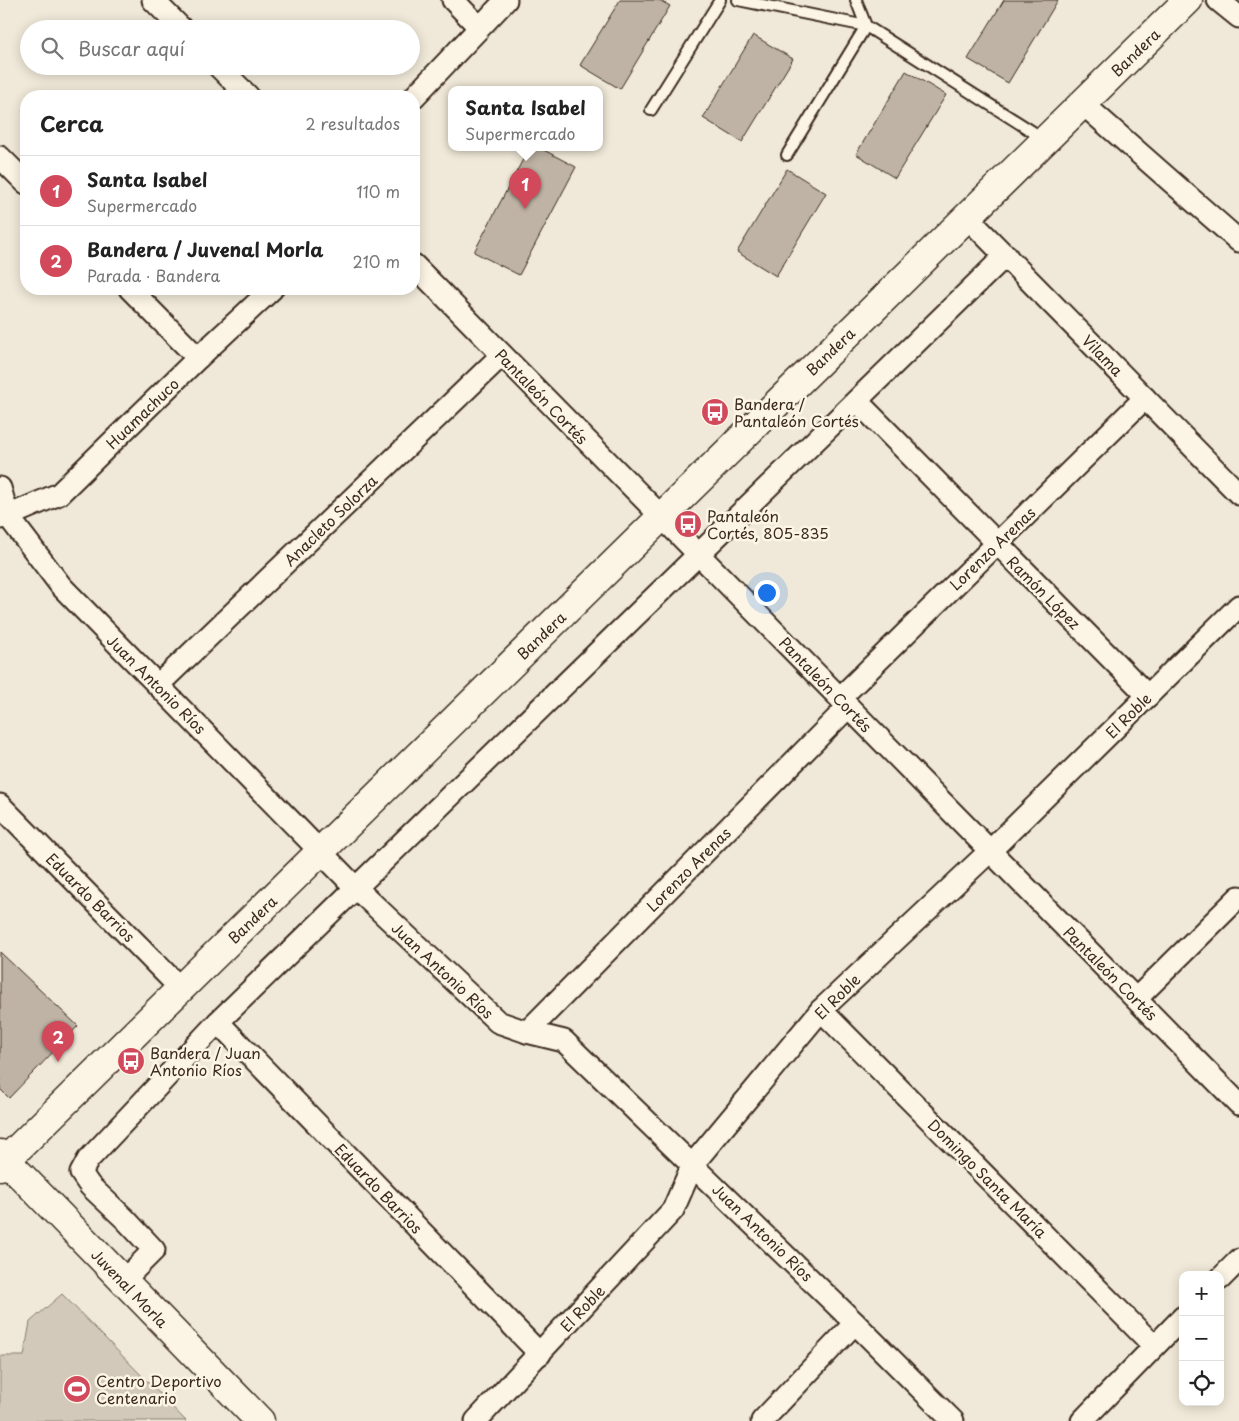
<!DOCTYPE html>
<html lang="es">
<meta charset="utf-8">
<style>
:root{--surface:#fff;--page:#f6f6f6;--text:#222;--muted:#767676;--line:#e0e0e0;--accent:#d1495b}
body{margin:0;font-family:"Playpen Sans",sans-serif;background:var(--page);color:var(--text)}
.controls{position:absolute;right:15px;bottom:15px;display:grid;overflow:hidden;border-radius:10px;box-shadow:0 2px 12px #0003}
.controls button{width:45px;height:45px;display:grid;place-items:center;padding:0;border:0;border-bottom:1px solid var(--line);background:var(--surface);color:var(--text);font:25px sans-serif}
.you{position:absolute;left:766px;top:592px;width:18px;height:18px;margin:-12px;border:4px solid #fff;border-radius:50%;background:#1a73e8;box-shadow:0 0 0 8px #1a73e833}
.badge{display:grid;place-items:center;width:32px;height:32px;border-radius:50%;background:var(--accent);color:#fff;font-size:16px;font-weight:700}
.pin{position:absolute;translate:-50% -41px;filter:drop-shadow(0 1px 2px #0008)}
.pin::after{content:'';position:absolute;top:26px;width:18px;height:15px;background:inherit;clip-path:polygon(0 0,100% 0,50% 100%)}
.popup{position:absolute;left:448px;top:86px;width:155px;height:65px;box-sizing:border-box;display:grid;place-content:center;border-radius:10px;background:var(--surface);filter:drop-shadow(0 1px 4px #0005);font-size:16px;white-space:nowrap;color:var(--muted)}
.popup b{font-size:19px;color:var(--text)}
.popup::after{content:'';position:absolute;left:50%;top:100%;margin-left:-10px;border:10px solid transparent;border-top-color:var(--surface)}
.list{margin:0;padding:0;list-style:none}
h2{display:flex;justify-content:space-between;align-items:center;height:65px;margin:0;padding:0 20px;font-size:21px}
h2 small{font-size:16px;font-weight:400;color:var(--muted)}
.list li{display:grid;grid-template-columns:32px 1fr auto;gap:15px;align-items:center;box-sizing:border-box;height:70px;padding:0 20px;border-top:1px solid var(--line)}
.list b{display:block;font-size:19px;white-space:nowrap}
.list p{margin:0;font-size:16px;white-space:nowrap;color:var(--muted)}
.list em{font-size:16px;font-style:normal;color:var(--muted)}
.icon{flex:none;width:28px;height:28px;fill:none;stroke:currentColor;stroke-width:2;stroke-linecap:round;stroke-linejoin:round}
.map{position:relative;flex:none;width:1239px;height:1421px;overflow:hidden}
.search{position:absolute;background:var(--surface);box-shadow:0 2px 12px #0003;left:20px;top:20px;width:400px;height:55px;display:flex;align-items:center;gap:12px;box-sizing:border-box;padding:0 18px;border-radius:28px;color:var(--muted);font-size:19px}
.panel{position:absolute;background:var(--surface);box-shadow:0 2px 12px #0003;left:20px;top:90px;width:400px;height:205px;border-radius:20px}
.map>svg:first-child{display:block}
.green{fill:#d2c9ba;stroke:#867a6c}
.building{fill:#beb3a4;stroke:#3b2a1e}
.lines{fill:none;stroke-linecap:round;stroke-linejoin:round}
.lane-casing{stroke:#3b2a1e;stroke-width:14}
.street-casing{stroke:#3b2a1e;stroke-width:25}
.secondary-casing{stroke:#3b2a1e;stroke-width:31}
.lane{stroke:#fcf5e5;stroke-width:10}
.street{stroke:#fcf5e5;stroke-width:21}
.secondary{stroke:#fcf5e5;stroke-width:28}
.labels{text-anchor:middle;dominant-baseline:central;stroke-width:5;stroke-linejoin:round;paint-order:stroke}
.street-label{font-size:15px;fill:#3b2a1e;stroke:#fcf5e5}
.poi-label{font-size:15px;fill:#3b2a1e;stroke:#fcf5e5;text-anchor:start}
</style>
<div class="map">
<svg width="1239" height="1421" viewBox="0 0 1239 1421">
<rect width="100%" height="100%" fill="#f0e9d9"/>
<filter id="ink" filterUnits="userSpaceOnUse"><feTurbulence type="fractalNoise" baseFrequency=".02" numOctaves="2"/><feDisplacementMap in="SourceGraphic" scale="10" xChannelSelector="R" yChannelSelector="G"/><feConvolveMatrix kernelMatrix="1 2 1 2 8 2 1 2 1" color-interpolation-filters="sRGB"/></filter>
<g filter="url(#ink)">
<path class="green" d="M 62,1294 L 186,1421 L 0,1421 L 0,1356 L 24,1356 L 30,1322 Z"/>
<g class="building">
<path d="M 620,0 L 659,0 L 670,6 L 620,89 L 580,65 Z"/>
<path d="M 1004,0 L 1058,0 L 1008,83 L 968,59 Z"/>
<path d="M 753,35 L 793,59 L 742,142 L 703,118 Z"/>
<path d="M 906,71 L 946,95 L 895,178 L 856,154 Z"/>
<path d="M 529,148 L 540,148 L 576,167 L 519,275 L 474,252 Z"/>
<path d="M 787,169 L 826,193 L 776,276 L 737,252 Z"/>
<path d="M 0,952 L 78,1026 L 9,1098 L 0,1089 Z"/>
</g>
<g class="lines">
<g class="lane-casing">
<g id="lane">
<path d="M 738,0 L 866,26 L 1044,139"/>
<path d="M 651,110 L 720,0"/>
<path d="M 787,155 L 866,26 L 856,0"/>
</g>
</g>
<g class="street-casing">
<g id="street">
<path d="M 153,0 L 182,29"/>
<path d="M 453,0 L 479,27"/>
<path d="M 1218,0 L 1239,17"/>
<path d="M 218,66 L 248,96"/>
<path d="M 414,97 L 506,0"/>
<path d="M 1082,103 L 1239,241"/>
<path d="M 0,157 L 26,183"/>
<path d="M 967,217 L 1239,494"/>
<path d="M 414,265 L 1239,1104"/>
<path d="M 130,289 L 198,358"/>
<path d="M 857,401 L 1148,696"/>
<path d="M 0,488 L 8,516 L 61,586 L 357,889 L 498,1022 L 527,1032 L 564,1041 L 855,1323 L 953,1421"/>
<path d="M 0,518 L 8,516 L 59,494 L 198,358 L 272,289"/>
<path d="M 158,685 L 502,355"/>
<path d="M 840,698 L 1145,398"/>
<path d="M 0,805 L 181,989"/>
<path d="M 1136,999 L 1239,897"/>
<path d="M 821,1010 L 1154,1346"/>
<path d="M 218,1022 L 540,1354"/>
<path d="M 527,1032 L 848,707"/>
<path d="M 1220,1279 L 1239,1260"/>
<path d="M 123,1281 L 154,1250 L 125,1219 L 90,1186 L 81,1173 L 88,1160 L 218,1022 L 1006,255"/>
<path d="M 476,1421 L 673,1210 L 693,1164 L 821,1010 L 990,851 L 1239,606"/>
<path d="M 762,1421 L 855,1323"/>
<path d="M 1082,1421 L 1183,1317"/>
</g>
</g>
<g class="secondary-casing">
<g id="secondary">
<path d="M 0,1154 L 260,1421"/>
<path d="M 0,1166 L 1188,0"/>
</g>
</g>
<use href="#lane" class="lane"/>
<use href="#street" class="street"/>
<use href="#secondary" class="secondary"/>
</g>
</g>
<defs>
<g id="bus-disc" transform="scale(1.4375)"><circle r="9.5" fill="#d1495b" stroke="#fcf5e5"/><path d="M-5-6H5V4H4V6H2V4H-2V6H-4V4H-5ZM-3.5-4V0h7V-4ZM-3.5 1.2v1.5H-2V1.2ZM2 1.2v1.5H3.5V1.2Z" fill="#fff"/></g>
<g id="stadium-disc" transform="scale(1.4375)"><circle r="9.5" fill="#d1495b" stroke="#fcf5e5"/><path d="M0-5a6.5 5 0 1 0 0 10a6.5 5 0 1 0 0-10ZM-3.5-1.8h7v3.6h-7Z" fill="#fff"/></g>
</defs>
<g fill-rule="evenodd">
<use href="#bus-disc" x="715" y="412"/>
<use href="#bus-disc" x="688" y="524"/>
<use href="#bus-disc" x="131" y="1061"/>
<use href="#stadium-disc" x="77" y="1389"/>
</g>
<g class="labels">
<g class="street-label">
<text transform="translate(1135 52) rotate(-44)">Bandera</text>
<text transform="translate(830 351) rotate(-44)">Bandera</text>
<text transform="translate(1103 355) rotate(46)">Vilama</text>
<text transform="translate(542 396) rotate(46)">Pantaleón Cortés</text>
<text transform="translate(142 413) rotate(-44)">Huamachuco</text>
<text transform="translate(330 520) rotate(-44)">Anacleto Solorza</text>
<text transform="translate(992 548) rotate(-44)">Lorenzo Arenas</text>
<text transform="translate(1044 592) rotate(45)">Ramón López</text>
<text transform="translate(541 635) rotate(-44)">Bandera</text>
<text transform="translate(157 684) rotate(45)">Juan Antonio Ríos</text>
<text transform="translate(826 684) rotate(46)">Pantaleón Cortés</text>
<text transform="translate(1128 715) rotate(-45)">El Roble</text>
<text transform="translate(688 869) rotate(-45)">Lorenzo Arenas</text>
<text transform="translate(91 897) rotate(45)">Eduardo Barrios</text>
<text transform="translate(252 919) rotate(-44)">Bandera</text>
<text transform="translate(443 970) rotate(43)">Juan Antonio Ríos</text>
<text transform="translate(1111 973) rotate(45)">Pantaleón Cortés</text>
<text transform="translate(837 996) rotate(-45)">El Roble</text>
<text transform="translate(988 1178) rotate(45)">Domingo Santa María</text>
<text transform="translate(379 1188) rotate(46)">Eduardo Barrios</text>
<text transform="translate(763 1232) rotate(44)">Juan Antonio Ríos</text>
<text transform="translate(130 1288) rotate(46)">Juvenal Morla</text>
<text transform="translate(582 1308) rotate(-47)">El Roble</text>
</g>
<g class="poi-label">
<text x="734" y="403">Bandera /<tspan x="734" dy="17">Pantaleón Cortés</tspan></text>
<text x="707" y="515">Pantaleón<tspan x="707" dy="17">Cortés, 805-835</tspan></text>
<text x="150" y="1052">Bandera / Juan<tspan x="150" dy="17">Antonio Ríos</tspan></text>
<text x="96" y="1380">Centro Deportivo<tspan x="96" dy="17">Centenario</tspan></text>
</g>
</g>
</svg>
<div class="controls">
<button>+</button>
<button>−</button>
<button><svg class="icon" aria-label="locate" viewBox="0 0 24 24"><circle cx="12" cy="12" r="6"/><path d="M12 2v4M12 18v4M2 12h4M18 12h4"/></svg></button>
</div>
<div class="you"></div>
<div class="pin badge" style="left:525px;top:209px">1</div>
<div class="popup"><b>Santa Isabel</b>Supermercado</div>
<div class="pin badge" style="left:58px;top:1062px">2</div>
<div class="search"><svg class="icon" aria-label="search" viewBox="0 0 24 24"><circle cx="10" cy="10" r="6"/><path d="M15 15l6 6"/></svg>Buscar aquí</div>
<section class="panel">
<h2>Cerca<small>2 resultados</small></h2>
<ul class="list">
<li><span class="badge">1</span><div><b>Santa Isabel</b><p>Supermercado</p></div><em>110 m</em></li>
<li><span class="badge">2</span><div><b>Bandera / Juvenal Morla</b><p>Parada · Bandera</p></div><em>210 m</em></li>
</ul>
</section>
</div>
